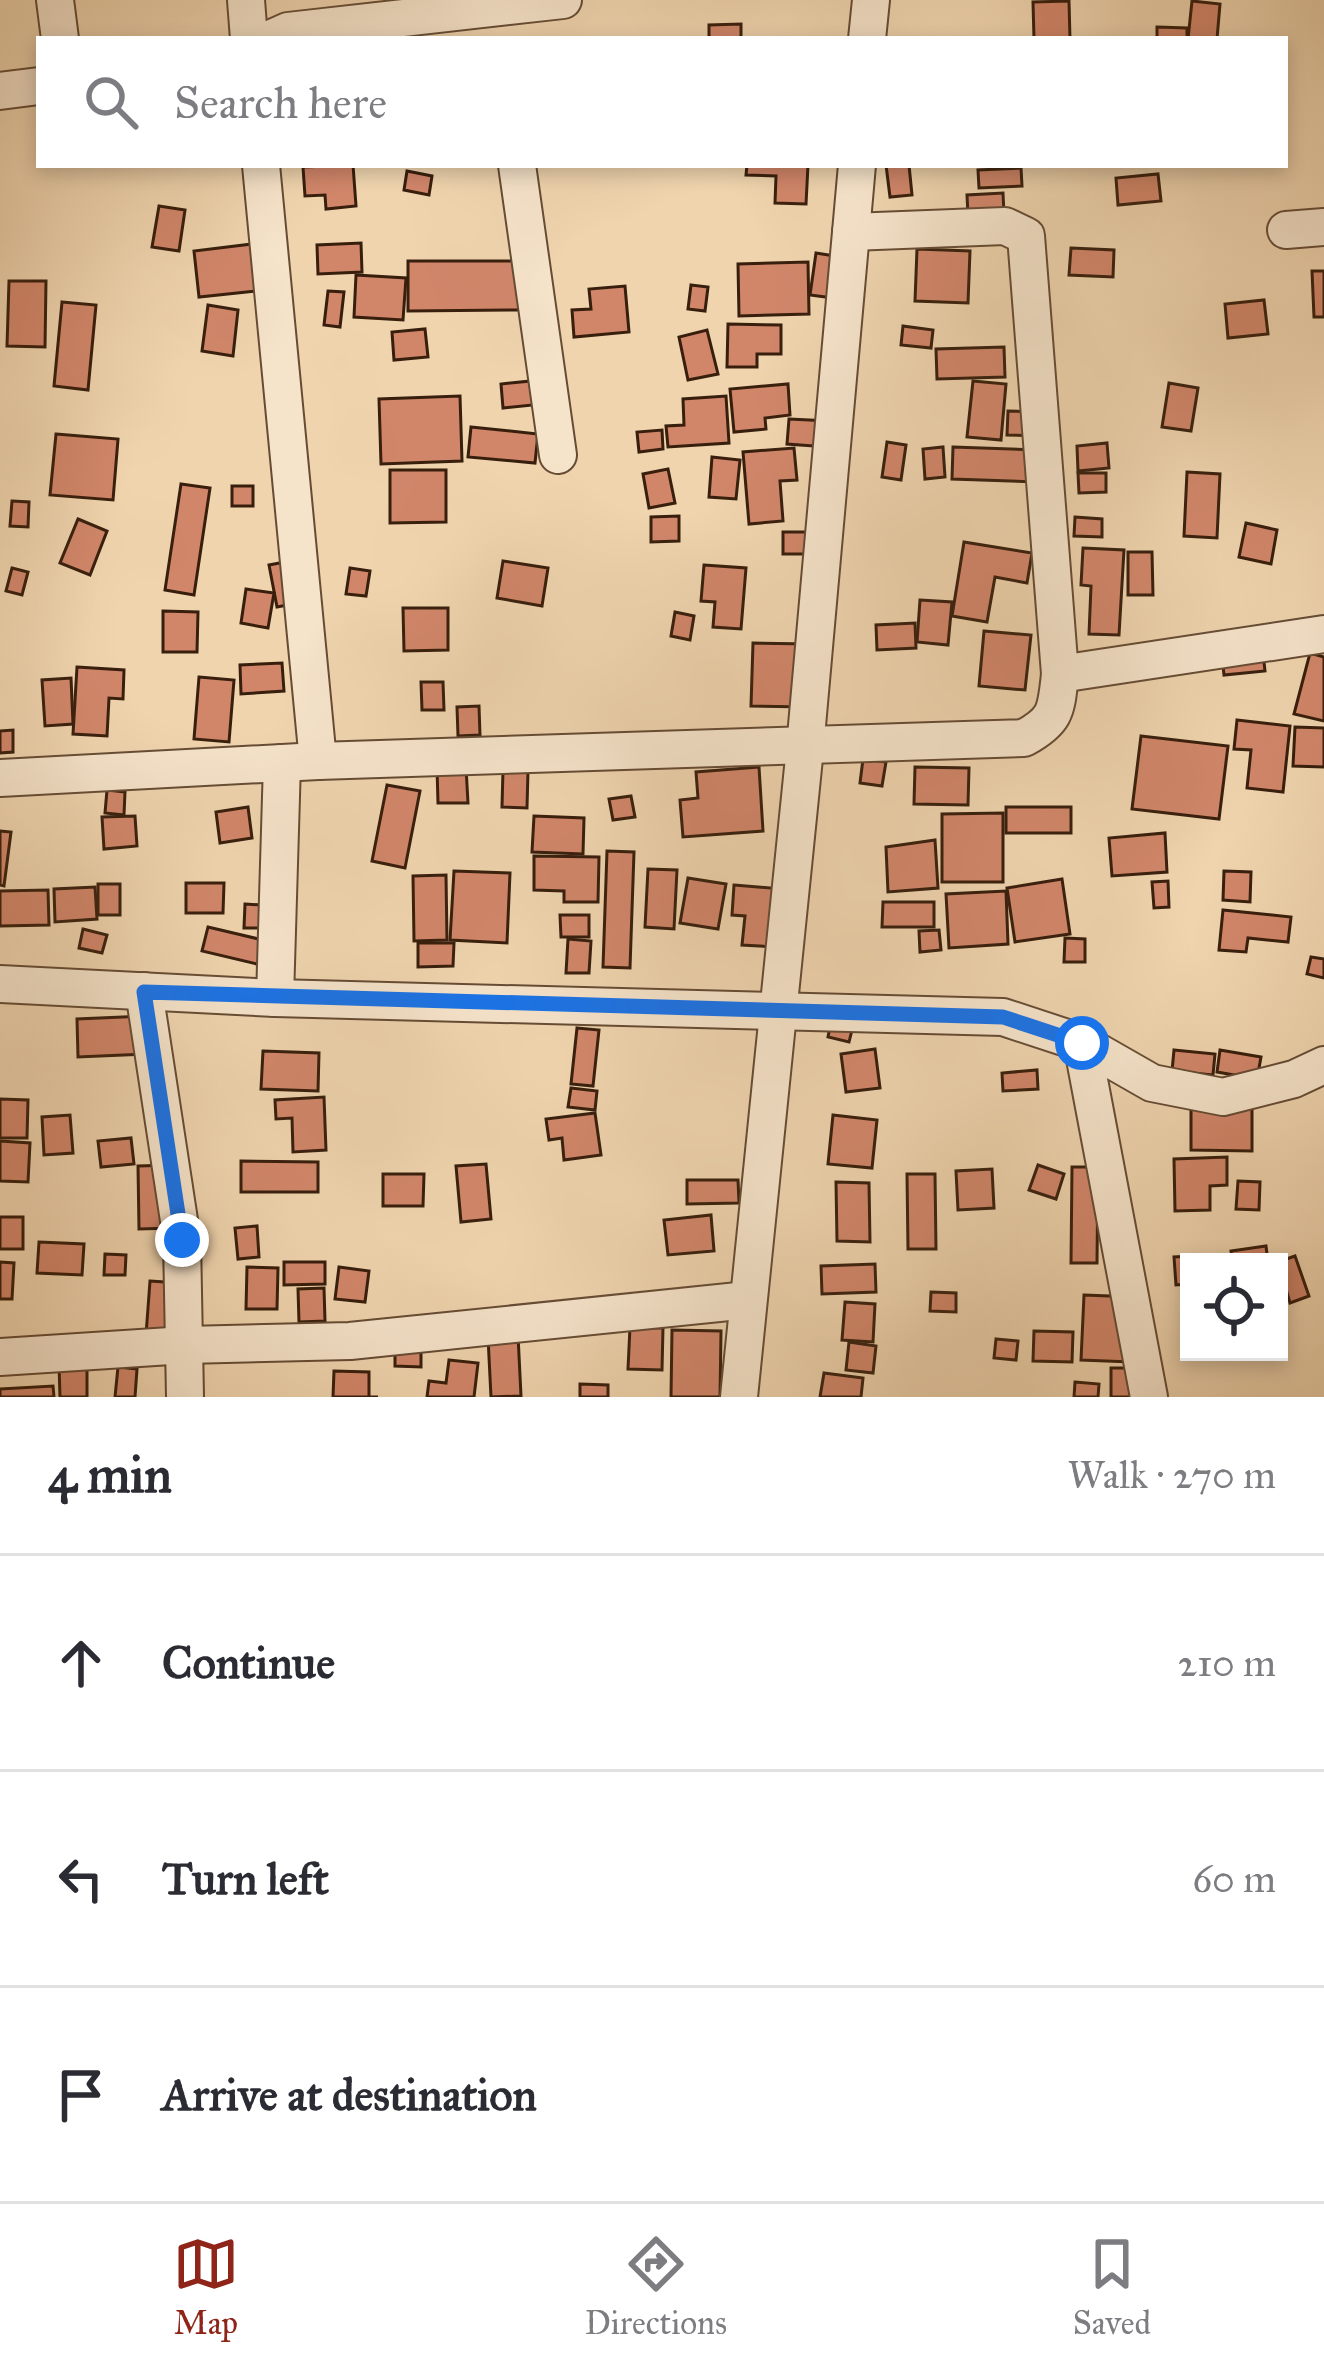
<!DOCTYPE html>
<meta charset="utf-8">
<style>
:root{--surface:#fff;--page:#f7f7f7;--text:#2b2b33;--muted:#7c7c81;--line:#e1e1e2;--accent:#8f2418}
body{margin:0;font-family:"IM FELL Great Primer",serif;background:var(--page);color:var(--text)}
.controls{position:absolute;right:36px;bottom:36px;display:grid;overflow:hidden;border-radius:0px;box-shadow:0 6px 18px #0003}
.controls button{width:108px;height:108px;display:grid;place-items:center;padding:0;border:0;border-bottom:3px solid var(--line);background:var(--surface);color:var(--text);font:60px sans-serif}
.stop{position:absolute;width:36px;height:36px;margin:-27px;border:9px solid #1a73e8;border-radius:50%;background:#fff}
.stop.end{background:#1a73e8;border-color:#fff;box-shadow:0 3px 12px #0008}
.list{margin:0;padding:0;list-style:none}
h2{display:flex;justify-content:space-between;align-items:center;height:156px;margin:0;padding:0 48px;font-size:51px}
h2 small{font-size:39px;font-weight:400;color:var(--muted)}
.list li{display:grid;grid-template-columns:78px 1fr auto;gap:36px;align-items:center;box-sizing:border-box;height:216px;padding:0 48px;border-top:3px solid var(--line)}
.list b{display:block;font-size:45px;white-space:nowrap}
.list em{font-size:39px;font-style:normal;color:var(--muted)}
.icon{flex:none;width:66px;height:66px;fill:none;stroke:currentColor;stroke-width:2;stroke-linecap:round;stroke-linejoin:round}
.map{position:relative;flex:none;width:1324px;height:1397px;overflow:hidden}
.search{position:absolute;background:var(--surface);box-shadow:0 6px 18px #0003;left:36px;right:36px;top:36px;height:132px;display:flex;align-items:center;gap:30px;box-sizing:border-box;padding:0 42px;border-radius:0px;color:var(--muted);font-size:45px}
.sheet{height:804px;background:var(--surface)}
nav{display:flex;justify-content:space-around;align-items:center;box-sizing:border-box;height:168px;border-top:3px solid var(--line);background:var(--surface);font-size:33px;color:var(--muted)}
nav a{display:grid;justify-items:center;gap:6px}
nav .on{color:var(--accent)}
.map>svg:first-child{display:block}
.building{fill:#d1866a;stroke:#381f0d;stroke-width:3}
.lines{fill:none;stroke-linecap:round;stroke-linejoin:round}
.minor-casing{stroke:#664c35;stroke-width:40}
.minor{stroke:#f5e3ca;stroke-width:36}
.route{stroke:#1a73e8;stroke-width:15}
</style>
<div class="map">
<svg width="1324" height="1397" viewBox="0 0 1324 1397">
<rect width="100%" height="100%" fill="#efd4ae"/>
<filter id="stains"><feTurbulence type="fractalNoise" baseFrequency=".00167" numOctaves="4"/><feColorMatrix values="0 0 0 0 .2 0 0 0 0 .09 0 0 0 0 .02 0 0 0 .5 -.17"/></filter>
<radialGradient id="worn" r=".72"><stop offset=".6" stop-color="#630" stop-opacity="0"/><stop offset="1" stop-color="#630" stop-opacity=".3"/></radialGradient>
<g class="building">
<path d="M 1069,1 L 1070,39 L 1034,39 L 1033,2 Z"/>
<path d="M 1192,1 L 1220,4 L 1217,39 L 1188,39 Z"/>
<path d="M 741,24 L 741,39 L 709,39 L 709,25 Z"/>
<path d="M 1157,27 L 1187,28 L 1187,39 L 1157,39 Z"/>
<path d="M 353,165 L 356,206 L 326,209 L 325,195 L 305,196 L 303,167 Z"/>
<path d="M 747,165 L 808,165 L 806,204 L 775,203 L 776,176 L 746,175 Z"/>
<path d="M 886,165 L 909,165 L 912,195 L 890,197 Z"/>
<path d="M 1021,168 L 1022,186 L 979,188 L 978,170 Z"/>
<path d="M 407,171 L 432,176 L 429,195 L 404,190 Z"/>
<path d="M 1158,174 L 1161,201 L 1118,205 L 1116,178 Z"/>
<path d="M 1003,193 L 1004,214 L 968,216 L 967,195 Z"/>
<path d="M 159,206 L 185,210 L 179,251 L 152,247 Z"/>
<path d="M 361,243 L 362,272 L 318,274 L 317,245 Z"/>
<path d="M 252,244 L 257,291 L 199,297 L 194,251 Z"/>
<path d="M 1071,248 L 1114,250 L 1113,277 L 1069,275 Z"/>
<path d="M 917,249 L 970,251 L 968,303 L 915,301 Z"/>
<path d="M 816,253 L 847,258 L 841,299 L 810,295 Z"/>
<path d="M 408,261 L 519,261 L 519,310 L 408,311 Z"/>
<path d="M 808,262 L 809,314 L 739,316 L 738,264 Z"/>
<path d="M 1312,271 L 1324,271 L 1324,317 L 1314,317 Z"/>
<path d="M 356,275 L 406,278 L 403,320 L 354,317 Z"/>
<path d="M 9,281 L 46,281 L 45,347 L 7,346 Z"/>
<path d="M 691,285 L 708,287 L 705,311 L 688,309 Z"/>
<path d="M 625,286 L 629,332 L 574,337 L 572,310 L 591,309 L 589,289 Z"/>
<path d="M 328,291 L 344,292 L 340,327 L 324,325 Z"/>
<path d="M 1264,300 L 1268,334 L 1228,338 L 1225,304 Z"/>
<path d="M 62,302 L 96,305 L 88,390 L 54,386 Z"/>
<path d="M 208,305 L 238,310 L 233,356 L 202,351 Z"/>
<path d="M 728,324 L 781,325 L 781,354 L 757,354 L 757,367 L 727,367 Z"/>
<path d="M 903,326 L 933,330 L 931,348 L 901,345 Z"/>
<path d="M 425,329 L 428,357 L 394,360 L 392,332 Z"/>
<path d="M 707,330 L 718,374 L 688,380 L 679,337 Z"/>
<path d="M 1004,347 L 1005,377 L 937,379 L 936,349 Z"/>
<path d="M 531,381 L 533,405 L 503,408 L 501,384 Z"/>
<path d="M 973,381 L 1006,384 L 1001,440 L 967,437 Z"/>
<path d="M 1169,383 L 1198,388 L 1191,431 L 1162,427 Z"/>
<path d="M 788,384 L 790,415 L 765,418 L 766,429 L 734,432 L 730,389 Z"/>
<path d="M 460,396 L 462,461 L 381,464 L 379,399 Z"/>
<path d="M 726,396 L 729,443 L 668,447 L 666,426 L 684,425 L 683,399 Z"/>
<path d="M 1008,411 L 1041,412 L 1041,436 L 1007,435 Z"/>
<path d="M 789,419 L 829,421 L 827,447 L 787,444 Z"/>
<path d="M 471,427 L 538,434 L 535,463 L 468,457 Z"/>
<path d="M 662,430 L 663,449 L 639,452 L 637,432 Z"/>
<path d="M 56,434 L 118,439 L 113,500 L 50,495 Z"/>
<path d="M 887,442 L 906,445 L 901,480 L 882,477 Z"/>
<path d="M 1107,443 L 1109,468 L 1078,471 L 1077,446 Z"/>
<path d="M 943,447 L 945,477 L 925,479 L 923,449 Z"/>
<path d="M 953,447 L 1038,450 L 1037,482 L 952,479 Z"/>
<path d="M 794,448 L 797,480 L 780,481 L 783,521 L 749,524 L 743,452 Z"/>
<path d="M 712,457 L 740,460 L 736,499 L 709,497 Z"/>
<path d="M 668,469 L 675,503 L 649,508 L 643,474 Z"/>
<path d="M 390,470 L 446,470 L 446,522 L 390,523 Z"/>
<path d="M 1187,472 L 1220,474 L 1217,538 L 1184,536 Z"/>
<path d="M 1078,473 L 1106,473 L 1106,492 L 1079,493 Z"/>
<path d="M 181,484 L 210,488 L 194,595 L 165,590 Z"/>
<rect x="232" y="486" width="21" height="20"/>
<path d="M 12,501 L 29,502 L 28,527 L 10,526 Z"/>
<path d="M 679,516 L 679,541 L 651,542 L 651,517 Z"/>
<path d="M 1075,517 L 1102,519 L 1102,537 L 1074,536 Z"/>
<path d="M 78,519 L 107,531 L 90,575 L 60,563 Z"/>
<path d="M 1246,523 L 1277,530 L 1271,564 L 1239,557 Z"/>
<path d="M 783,532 L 806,532 L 805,554 L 783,554 Z"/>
<path d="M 964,542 L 1032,553 L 1027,583 L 995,577 L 987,622 L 952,616 Z"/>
<path d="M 1083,548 L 1124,550 L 1119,635 L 1089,634 L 1091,586 L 1081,585 Z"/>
<path d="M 1128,552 L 1152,552 L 1153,595 L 1128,595 Z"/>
<path d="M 306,558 L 314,600 L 277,607 L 269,565 Z"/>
<path d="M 503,561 L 548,568 L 542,606 L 497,598 Z"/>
<path d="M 704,565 L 746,568 L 741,629 L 713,627 L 715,602 L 701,601 Z"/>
<path d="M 12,568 L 28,572 L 22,595 L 6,591 Z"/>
<path d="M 350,568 L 370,571 L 366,596 L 346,594 Z"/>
<path d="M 246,589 L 274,593 L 268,628 L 241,623 Z"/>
<path d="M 920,600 L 952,602 L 948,645 L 917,642 Z"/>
<path d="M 403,608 L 448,608 L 448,650 L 404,651 Z"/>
<path d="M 163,611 L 198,612 L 197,652 L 163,652 Z"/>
<path d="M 675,612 L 694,616 L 690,640 L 671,636 Z"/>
<path d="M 915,623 L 916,648 L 877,650 L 876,625 Z"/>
<path d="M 984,631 L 1031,635 L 1025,690 L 979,686 Z"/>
<path d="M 753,643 L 808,644 L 806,707 L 751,706 Z"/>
<path d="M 1263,653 L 1265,671 L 1224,675 L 1222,657 Z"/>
<path d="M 1310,653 L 1324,657 L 1324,721 L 1294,714 Z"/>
<path d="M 282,663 L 284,691 L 241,694 L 240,665 Z"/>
<path d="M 77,667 L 124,670 L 123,699 L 109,698 L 107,736 L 73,734 Z"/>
<path d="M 199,677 L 234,680 L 229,742 L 194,739 Z"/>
<path d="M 71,678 L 73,724 L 45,726 L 42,680 Z"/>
<path d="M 421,682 L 443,682 L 444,710 L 422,710 Z"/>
<path d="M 479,706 L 480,735 L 458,736 L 457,707 Z"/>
<path d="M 1237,720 L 1290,726 L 1283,792 L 1247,788 L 1251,750 L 1234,749 Z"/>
<path d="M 1295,727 L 1324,728 L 1324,767 L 1293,766 Z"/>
<path d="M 13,730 L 13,752 L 0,753 L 0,731 Z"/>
<path d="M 1141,736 L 1228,746 L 1219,819 L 1132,809 Z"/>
<path d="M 863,759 L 886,762 L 882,786 L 860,783 Z"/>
<path d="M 466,767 L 468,803 L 438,803 L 437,768 Z"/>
<path d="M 759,767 L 763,831 L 683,837 L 680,800 L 698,798 L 696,772 Z"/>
<path d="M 915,767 L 969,768 L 968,805 L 914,804 Z"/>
<path d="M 503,770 L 528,771 L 527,808 L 502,807 Z"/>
<path d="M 387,785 L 420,791 L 405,868 L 372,861 Z"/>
<path d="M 107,790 L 125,792 L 124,815 L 105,813 Z"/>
<path d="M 631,796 L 635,817 L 613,820 L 609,799 Z"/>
<path d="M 248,807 L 252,838 L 220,843 L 216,812 Z"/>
<rect x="1006" y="807" width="65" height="26"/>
<path d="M 1003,813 L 1003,882 L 942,882 L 942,814 Z"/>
<path d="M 135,816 L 137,846 L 104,849 L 102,817 Z"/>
<path d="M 534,816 L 584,818 L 583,854 L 532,852 Z"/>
<path d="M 0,831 L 11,832 L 4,886 L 0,885 Z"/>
<path d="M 1165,833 L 1167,872 L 1112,876 L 1109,838 Z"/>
<path d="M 935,840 L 938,888 L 888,892 L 886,847 Z"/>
<path d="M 607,851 L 634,852 L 630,968 L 603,967 Z"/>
<path d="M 534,856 L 599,857 L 598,902 L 564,902 L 564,891 L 534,890 Z"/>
<path d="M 648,869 L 677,870 L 674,929 L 645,927 Z"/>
<path d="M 454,871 L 510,873 L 507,943 L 450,940 Z"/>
<path d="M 1224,871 L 1251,872 L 1250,902 L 1223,900 Z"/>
<path d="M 446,875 L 447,940 L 414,941 L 413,876 Z"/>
<path d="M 688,878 L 726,884 L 718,929 L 680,923 Z"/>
<path d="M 1062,879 L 1070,934 L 1015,942 L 1007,888 Z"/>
<path d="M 1168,881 L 1169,907 L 1154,908 L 1152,882 Z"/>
<path d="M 186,883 L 224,883 L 223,913 L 186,913 Z"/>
<rect x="98" y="884" width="22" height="31"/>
<path d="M 734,885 L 782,889 L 777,947 L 742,945 L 745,916 L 732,915 Z"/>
<path d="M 95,887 L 97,919 L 55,922 L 54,889 Z"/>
<path d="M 48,890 L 49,925 L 0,926 L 0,891 Z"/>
<path d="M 1006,891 L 1008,944 L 949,948 L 946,894 Z"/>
<path d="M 883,902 L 934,902 L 934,927 L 882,927 Z"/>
<path d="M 245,904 L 262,905 L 261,928 L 244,928 Z"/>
<path d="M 1223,910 L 1291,917 L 1288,942 L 1248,938 L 1246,952 L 1219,950 Z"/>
<path d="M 560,915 L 589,915 L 589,937 L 561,937 Z"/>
<path d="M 208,927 L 267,941 L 261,965 L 202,951 Z"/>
<path d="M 83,929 L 107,935 L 102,953 L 79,948 Z"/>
<path d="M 939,930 L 941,950 L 920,952 L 919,931 Z"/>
<path d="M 1065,938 L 1085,939 L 1085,962 L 1064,962 Z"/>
<path d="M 568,939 L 591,941 L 589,973 L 566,973 Z"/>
<path d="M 418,943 L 454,943 L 453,966 L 418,967 Z"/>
<path d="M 1311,957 L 1324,959 L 1324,978 L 1307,974 Z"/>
<path d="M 145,1016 L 146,1054 L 78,1057 L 77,1019 Z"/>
<path d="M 831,1022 L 853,1026 L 849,1042 L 828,1037 Z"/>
<path d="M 577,1028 L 599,1030 L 593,1086 L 571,1084 Z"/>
<path d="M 875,1049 L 880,1088 L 846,1092 L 841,1054 Z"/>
<path d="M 1174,1050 L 1215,1054 L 1213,1075 L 1172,1071 Z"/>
<path d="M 1220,1050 L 1261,1057 L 1257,1079 L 1217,1072 Z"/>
<path d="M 263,1051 L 319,1053 L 318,1091 L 261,1089 Z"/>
<path d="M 1037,1070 L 1038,1089 L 1003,1091 L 1002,1073 Z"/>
<path d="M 1191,1082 L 1252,1082 L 1252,1151 L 1191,1150 Z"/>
<path d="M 571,1088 L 597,1091 L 595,1110 L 568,1107 Z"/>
<path d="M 324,1097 L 326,1150 L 293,1152 L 292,1118 L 276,1119 L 275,1100 Z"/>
<path d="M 0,1099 L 28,1100 L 27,1138 L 0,1138 Z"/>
<path d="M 595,1113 L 601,1155 L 564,1160 L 562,1138 L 549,1140 L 546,1119 Z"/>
<path d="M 70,1115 L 73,1153 L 44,1155 L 42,1117 Z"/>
<path d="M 833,1115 L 877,1120 L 872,1168 L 828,1164 Z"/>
<path d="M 131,1138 L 134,1164 L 101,1167 L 98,1141 Z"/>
<path d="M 0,1141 L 30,1143 L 28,1182 L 0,1181 Z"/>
<path d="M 1227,1157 L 1227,1185 L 1210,1186 L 1210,1210 L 1175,1211 L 1174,1159 Z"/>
<path d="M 241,1161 L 318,1162 L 318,1192 L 241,1192 Z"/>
<path d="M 486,1164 L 491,1219 L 461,1222 L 456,1166 Z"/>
<path d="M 174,1165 L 176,1228 L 139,1229 L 138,1166 Z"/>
<path d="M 1038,1165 L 1064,1174 L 1056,1199 L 1029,1190 Z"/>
<path d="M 1072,1167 L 1098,1167 L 1097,1263 L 1071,1263 Z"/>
<path d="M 992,1169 L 994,1208 L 958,1210 L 956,1171 Z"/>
<path d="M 383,1174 L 424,1174 L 423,1206 L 383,1206 Z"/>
<path d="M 907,1174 L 935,1174 L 936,1249 L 908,1249 Z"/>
<path d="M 687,1180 L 738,1180 L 739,1203 L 687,1204 Z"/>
<path d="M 1238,1181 L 1260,1182 L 1259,1210 L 1236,1209 Z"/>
<path d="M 836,1182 L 869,1183 L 870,1242 L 837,1241 Z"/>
<path d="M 711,1215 L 714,1251 L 668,1255 L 664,1220 Z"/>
<rect x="0" y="1217" width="23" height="32"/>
<path d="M 257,1226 L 259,1257 L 238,1259 L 235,1228 Z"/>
<path d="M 39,1242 L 84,1244 L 82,1275 L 37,1273 Z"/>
<path d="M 1266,1246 L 1268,1262 L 1233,1262 L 1231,1251 Z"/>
<path d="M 105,1254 L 126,1255 L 125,1275 L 104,1275 Z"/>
<path d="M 1192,1256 L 1189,1284 L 1176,1285 L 1174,1257 Z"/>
<path d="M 1295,1256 L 1309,1296 L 1290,1303 L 1278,1262 Z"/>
<path d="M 0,1262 L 14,1263 L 12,1299 L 0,1299 Z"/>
<path d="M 284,1262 L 325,1262 L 325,1284 L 284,1285 Z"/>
<path d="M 875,1264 L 876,1292 L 822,1294 L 821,1266 Z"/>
<path d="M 247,1267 L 278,1268 L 277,1309 L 246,1309 Z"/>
<path d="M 339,1267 L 369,1271 L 365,1302 L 335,1299 Z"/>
<path d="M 150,1281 L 179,1283 L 175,1337 L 146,1335 Z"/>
<path d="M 324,1288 L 325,1321 L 299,1322 L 298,1289 Z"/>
<path d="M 931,1292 L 956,1293 L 956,1312 L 930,1311 Z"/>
<path d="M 1084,1295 L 1134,1297 L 1131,1362 L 1081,1360 Z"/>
<path d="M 845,1302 L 875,1304 L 873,1342 L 842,1340 Z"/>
<path d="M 630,1327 L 663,1328 L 662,1370 L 628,1369 Z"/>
<path d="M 672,1330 L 721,1331 L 720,1397 L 671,1397 Z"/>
<path d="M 1034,1331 L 1073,1332 L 1072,1362 L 1033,1361 Z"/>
<path d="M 518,1335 L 521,1396 L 491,1397 L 488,1337 Z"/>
<path d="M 996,1339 L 1018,1341 L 1016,1360 L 994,1358 Z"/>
<path d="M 849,1342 L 876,1346 L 873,1373 L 846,1370 Z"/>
<path d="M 395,1347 L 421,1348 L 421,1367 L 395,1366 Z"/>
<path d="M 449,1360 L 478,1363 L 474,1397 L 427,1397 L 429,1381 L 446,1383 Z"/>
<path d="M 59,1365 L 87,1365 L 87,1397 L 60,1397 Z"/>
<path d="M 118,1367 L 137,1369 L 135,1397 L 115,1397 Z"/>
<rect x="1111" y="1368" width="34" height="29"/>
<path d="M 334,1371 L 369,1372 L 369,1397 L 378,1397 L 333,1397 Z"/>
<path d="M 824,1373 L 863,1378 L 861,1397 L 820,1397 Z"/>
<path d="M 1075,1382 L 1099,1384 L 1098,1397 L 1074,1397 Z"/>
<path d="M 580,1384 L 608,1385 L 608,1397 L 580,1397 Z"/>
<path d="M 53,1386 L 54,1397 L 0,1397 L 0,1389 Z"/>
</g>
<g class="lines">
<g class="minor-casing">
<g id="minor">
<path d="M 55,0 L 60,39"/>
<path d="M 246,0 L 249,39"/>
<path d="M 270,39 L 288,31 L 563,0"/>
<path d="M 867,39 L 871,0"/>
<path d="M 0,91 L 39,86"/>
<path d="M 261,165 L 318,761"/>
<path d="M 517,165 L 558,455"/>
<path d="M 1286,230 L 1324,227"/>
<path d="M 1060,674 L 1324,634"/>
<path d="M 0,778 L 318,761 L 1024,738 C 1057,720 1056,710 1060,674 L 1026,236 L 1005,226 L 851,232"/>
<path d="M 0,984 L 275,998 L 1003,1017 L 1082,1043 L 1152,1083 L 1223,1097 L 1294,1079 L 1324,1065"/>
<path d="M 144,991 L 182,1240 L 185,1397"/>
<path d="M 275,998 L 282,763"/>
<path d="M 1082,1043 L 1149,1397"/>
<path d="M 0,1357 L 186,1345 L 350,1341 L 748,1300"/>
<path d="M 739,1397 L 805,748 L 857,165"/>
</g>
</g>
<use href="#minor" class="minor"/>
</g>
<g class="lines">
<path class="route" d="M 182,1240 L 144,992 L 1003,1017 L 1082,1043"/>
</g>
<rect width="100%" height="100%" filter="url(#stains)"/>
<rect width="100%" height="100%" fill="url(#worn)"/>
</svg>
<div class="controls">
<button><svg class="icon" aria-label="locate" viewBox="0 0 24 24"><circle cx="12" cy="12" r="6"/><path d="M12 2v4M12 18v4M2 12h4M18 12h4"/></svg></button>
</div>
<div class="stop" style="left:1082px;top:1043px"></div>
<div class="stop end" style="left:182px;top:1240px"></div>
<div class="search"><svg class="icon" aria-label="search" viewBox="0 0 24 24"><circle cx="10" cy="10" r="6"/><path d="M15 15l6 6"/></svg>Search here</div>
</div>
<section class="sheet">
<h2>4 min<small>Walk · 270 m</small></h2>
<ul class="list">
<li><svg class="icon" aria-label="ahead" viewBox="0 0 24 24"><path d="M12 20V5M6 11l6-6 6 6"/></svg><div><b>Continue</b></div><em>210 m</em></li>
<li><svg class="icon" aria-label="left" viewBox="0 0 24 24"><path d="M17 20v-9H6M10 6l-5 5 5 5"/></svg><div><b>Turn left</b></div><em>60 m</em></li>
<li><svg class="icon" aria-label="arrive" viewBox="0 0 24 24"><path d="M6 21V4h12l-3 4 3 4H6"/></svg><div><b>Arrive at destination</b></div></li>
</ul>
</section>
<nav>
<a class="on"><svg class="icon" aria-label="map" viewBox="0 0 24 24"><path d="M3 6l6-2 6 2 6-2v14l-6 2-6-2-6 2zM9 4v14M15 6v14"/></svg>Map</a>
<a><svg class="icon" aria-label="directions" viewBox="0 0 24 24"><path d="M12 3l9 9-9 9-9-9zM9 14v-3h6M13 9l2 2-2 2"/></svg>Directions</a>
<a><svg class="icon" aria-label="saved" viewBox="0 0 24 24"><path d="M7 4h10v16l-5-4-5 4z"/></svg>Saved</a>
</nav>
